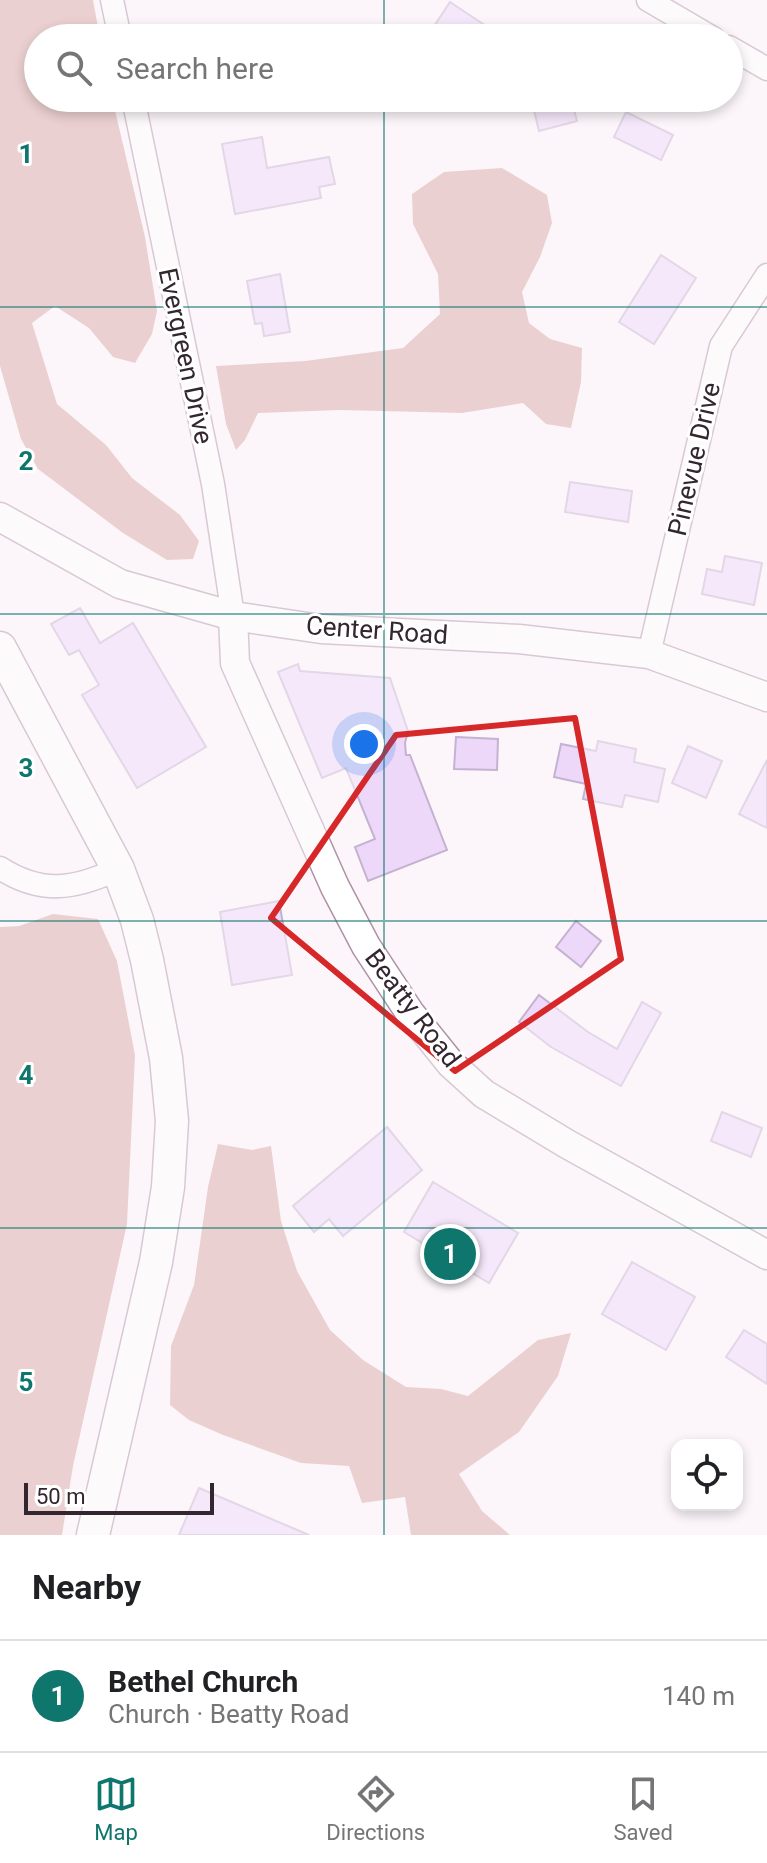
<!DOCTYPE html>
<meta charset="utf-8">
<style>
:root{--surface:#fff;--page:#f6f6f6;--text:#202124;--muted:#757577;--line:#e0e0e0;--accent:#0f766e}
body{margin:0;font-family:Roboto,sans-serif;background:var(--page);color:var(--text)}
.controls{position:absolute;right:24px;bottom:24px;display:grid;overflow:hidden;border-radius:16px;box-shadow:0 4px 12px #0003}
.controls button{width:72px;height:72px;display:grid;place-items:center;padding:0;border:0;border-bottom:2px solid var(--line);background:var(--surface);color:var(--text);font:40px sans-serif}
.scale{position:absolute;left:24px;bottom:20px;width:190px;box-sizing:border-box;padding-left:8px;border:4px solid #33262f;border-top:0;font-size:22px;line-height:28px;white-space:nowrap;color:#33262f;-webkit-text-stroke:6px #fff;paint-order:stroke}
.you{position:absolute;left:364px;top:744px;width:28px;height:28px;margin:-20px;border:6px solid #fff;border-radius:50%;background:#1a73e8;box-shadow:0 0 0 12px #1a73e833}
.badge{display:grid;place-items:center;width:52px;height:52px;border-radius:50%;background:var(--accent);color:#fff;font-size:26px;font-weight:700}
.pin{position:absolute;translate:-50% -50%;border:4px solid #fff;box-shadow:0 2px 8px #0006}
.list{margin:0;padding:0;list-style:none}
h2{display:flex;justify-content:space-between;align-items:center;height:104px;margin:0;padding:0 32px;font-size:34px}
h2 small{font-size:26px;font-weight:400;color:var(--muted)}
.list li{display:grid;grid-template-columns:52px 1fr auto;gap:24px;align-items:center;box-sizing:border-box;height:112px;padding:0 32px;border-top:2px solid var(--line)}
.list b{display:block;font-size:30px;white-space:nowrap}
.list p{margin:0;font-size:26px;white-space:nowrap;color:var(--muted)}
.list em{font-size:26px;font-style:normal;color:var(--muted)}
.icon{flex:none;width:44px;height:44px;fill:none;stroke:currentColor;stroke-width:2;stroke-linecap:round;stroke-linejoin:round}
.map{position:relative;flex:none;width:767px;height:1535px;overflow:hidden}
.search{position:absolute;background:var(--surface);box-shadow:0 4px 12px #0003;left:24px;right:24px;top:24px;height:88px;display:flex;align-items:center;gap:20px;box-sizing:border-box;padding:0 28px;border-radius:44px;color:var(--muted);font-size:30px}
.sheet{height:216px;background:var(--surface)}
nav{display:flex;justify-content:space-around;align-items:center;box-sizing:border-box;height:112px;border-top:2px solid var(--line);background:var(--surface);font-size:22px;color:var(--muted)}
nav a{display:grid;justify-items:center;gap:4px}
nav .on{color:var(--accent)}
.map>svg:first-child{display:block}
.forest{fill:#d8a29f}
.building{fill:#edd8fa;stroke:#c5b2d1;stroke-width:2}
.lines{fill:none;stroke-linecap:round;stroke-linejoin:round}
.minor-casing{stroke:#af91a7;stroke-width:25}
.tertiary-casing{stroke:#af91a7;stroke-width:31}
.secondary-casing{stroke:#af91a7;stroke-width:35}
.minor{stroke:#fff;stroke-width:22}
.tertiary{stroke:#fff;stroke-width:28}
.secondary{stroke:#fff;stroke-width:32}
.marked{fill:none;stroke:#d62828;stroke-width:6;stroke-linejoin:round}
.grid{fill:none;stroke:#0f766e;stroke-width:2;stroke-opacity:0.55}
.labels{text-anchor:middle;dominant-baseline:central;stroke-width:6;stroke-linejoin:round;paint-order:stroke}
.street-label{font-size:26px;fill:#33262f;stroke:#fff}
.grid-label{font-size:26px;text-anchor:middle;font-weight:bold;fill:#0f766e;stroke:#fff;stroke-width:6;stroke-linejoin:round;paint-order:stroke}
</style>
<div class="map">
<svg width="767" height="1535" viewBox="0 0 767 1535">
<rect width="100%" height="100%" fill="#fcf6fa"/>
<g class="forest">
<path d="M 0,0 L 93,0 L 100,38 L 38,38 L 38,98 L 112,98 L 145,237 L 157,311 L 152,334 L 135,363 L 113,357 L 89,328 L 55,306 L 32,323 L 57,404 L 106,445 L 132,478 L 180,515 L 199,541 L 193,559 L 167,560 L 123,533 L 38,469 L 21,439 L 0,366 Z"/>
<path d="M 502,168 L 547,195 L 552,223 L 540,257 L 522,292 L 529,323 L 550,339 L 582,348 L 581,382 L 571,428 L 546,424 L 523,403 L 462,413 L 340,410 L 258,413 L 245,440 L 236,450 L 226,424 L 216,366 L 305,361 L 403,348 L 440,314 L 438,274 L 413,224 L 412,194 L 444,172 Z"/>
<path d="M 53,914 L 98,919 L 117,961 L 135,1055 L 127,1224 L 73,1466 L 62,1535 L 0,1535 L 0,927 L 19,926 Z"/>
<path d="M 218,1144 L 252,1150 L 271,1146 L 281,1221 L 297,1271 L 330,1330 L 363,1360 L 406,1387 L 441,1389 L 468,1396 L 538,1340 L 571,1333 L 558,1376 L 519,1432 L 459,1474 L 482,1511 L 510,1535 L 411,1535 L 405,1497 L 362,1503 L 349,1466 L 301,1463 L 223,1435 L 189,1420 L 170,1405 L 171,1346 L 194,1285 L 208,1187 Z"/>
</g>
<g class="building">
<path d="M 450,2 L 504,38 L 448,38 L 433,28 Z"/>
<path d="M 531,98 L 571,98 L 577,121 L 539,131 Z"/>
<path d="M 626,112 L 673,135 L 661,160 L 614,137 Z"/>
<path d="M 262,137 L 267,168 L 329,157 L 335,184 L 319,187 L 321,198 L 235,214 L 222,144 Z"/>
<path d="M 661,255 L 696,278 L 654,344 L 619,322 Z"/>
<path d="M 280,274 L 290,332 L 264,336 L 262,323 L 255,324 L 247,281 Z"/>
<path d="M 570,482 L 632,491 L 628,522 L 565,512 Z"/>
<path d="M 725,556 L 762,563 L 754,605 L 702,594 L 707,569 L 722,572 Z"/>
<path d="M 80,608 L 100,643 L 133,623 L 206,747 L 137,788 L 82,695 L 99,685 L 79,650 L 69,655 L 51,624 Z"/>
<path d="M 298,664 L 300,671 L 390,678 L 408,731 L 405,743 L 406,755 L 410,755 L 447,850 L 368,881 L 355,847 L 375,839 L 346,768 L 322,778 L 278,672 Z"/>
<path d="M 456,737 L 498,739 L 497,770 L 454,769 Z"/>
<path d="M 598,741 L 636,749 L 634,762 L 665,769 L 658,802 L 625,795 L 622,807 L 583,799 L 586,784 L 554,777 L 561,744 L 596,751 Z"/>
<path d="M 688,746 L 722,761 L 706,798 L 672,783 Z"/>
<path d="M 767,760 L 767,828 L 739,814 Z"/>
<path d="M 279,901 L 292,975 L 232,985 L 220,912 Z"/>
<path d="M 576,921 L 601,941 L 581,967 L 556,947 Z"/>
<path d="M 539,995 L 588,1032 L 617,1049 L 642,1002 L 661,1013 L 621,1086 L 551,1047 L 519,1022 Z"/>
<path d="M 722,1112 L 762,1128 L 751,1157 L 711,1141 Z"/>
<path d="M 387,1127 L 422,1170 L 343,1236 L 329,1219 L 314,1232 L 293,1206 Z"/>
<path d="M 433,1182 L 518,1233 L 489,1283 L 404,1232 Z"/>
<path d="M 632,1262 L 695,1297 L 666,1350 L 602,1314 Z"/>
<path d="M 744,1330 L 767,1344 L 767,1384 L 726,1357 Z"/>
<path d="M 199,1488 L 309,1535 L 179,1535 Z"/>
</g>
<g class="lines">
<g class="minor-casing">
<g id="minor">
<path d="M 112,0 L 120,38"/>
<path d="M 648,0 L 713,38"/>
<path d="M 729,47 L 767,69"/>
<path d="M 133,98 L 213,484 L 233,616"/>
<path d="M 649,654 L 721,346 L 767,275"/>
<path d="M 0,868 C 42,895 75,889 118,869"/>
</g>
</g>
<g class="tertiary-casing">
<g id="tertiary">
<path d="M 0,517 L 120,584 L 233,616 L 321,629 L 519,639 L 649,654 L 767,697"/>
<path d="M 233,616 L 235,663 L 335,887 L 366,946 L 410,1013 L 451,1064 L 484,1094 L 567,1144 L 767,1255"/>
</g>
</g>
<g class="secondary-casing">
<path id="secondary" d="M 0,648 L 118,869 L 137,920 L 147,960 L 166,1058 L 172,1121 L 168,1187 L 156,1262 L 93,1535"/>
</g>
<use href="#minor" class="minor"/>
<use href="#tertiary" class="tertiary"/>
<use href="#secondary" class="secondary"/>
</g>
<path d="M0 0H767V1535H0ZM 575,718 L 621,959 L 455,1071 L 271,918 L 396,735 Z" fill="#fcf6fa" fill-opacity=".55" fill-rule="evenodd"/>
<path class="marked" d="M 575,718 L 621,959 L 455,1071 L 271,918 L 396,735 Z"/>
<path class="grid" d="M 384,0 L 384,38M 384,98 L 384,1535M 0,307 L 767,307M 0,614 L 767,614M 0,921 L 767,921M 0,1228 L 767,1228"/>
<g class="labels">
<g class="street-label">
<text transform="translate(186 356) rotate(78)">Evergreen Drive</text>
<text transform="translate(694 459) rotate(-77)">Pinevue Drive</text>
<text transform="translate(377 630) rotate(4)">Center Road</text>
<text transform="translate(413 1008) rotate(53)">Beatty Road</text>
</g>
</g>
<g class="grid-label">
<text x="26" y="163">1</text>
<text x="26" y="470">2</text>
<text x="26" y="777">3</text>
<text x="26" y="1084">4</text>
<text x="26" y="1391">5</text>
</g>
</svg>
<div class="controls">
<button><svg class="icon" aria-label="locate" viewBox="0 0 24 24"><circle cx="12" cy="12" r="6"/><path d="M12 2v4M12 18v4M2 12h4M18 12h4"/></svg></button>
</div>
<div class="scale">50 m</div>
<div class="you"></div>
<div class="pin badge" style="left:450px;top:1254px">1</div>
<div class="search"><svg class="icon" aria-label="search" viewBox="0 0 24 24"><circle cx="10" cy="10" r="6"/><path d="M15 15l6 6"/></svg>Search here</div>
</div>
<section class="sheet">
<h2>Nearby<small></small></h2>
<ul class="list">
<li><span class="badge">1</span><div><b>Bethel Church</b><p>Church · Beatty Road</p></div><em>140 m</em></li>
</ul>
</section>
<nav>
<a class="on"><svg class="icon" aria-label="map" viewBox="0 0 24 24"><path d="M3 6l6-2 6 2 6-2v14l-6 2-6-2-6 2zM9 4v14M15 6v14"/></svg>Map</a>
<a><svg class="icon" aria-label="directions" viewBox="0 0 24 24"><path d="M12 3l9 9-9 9-9-9zM9 14v-3h6M13 9l2 2-2 2"/></svg>Directions</a>
<a><svg class="icon" aria-label="saved" viewBox="0 0 24 24"><path d="M7 4h10v16l-5-4-5 4z"/></svg>Saved</a>
</nav>
